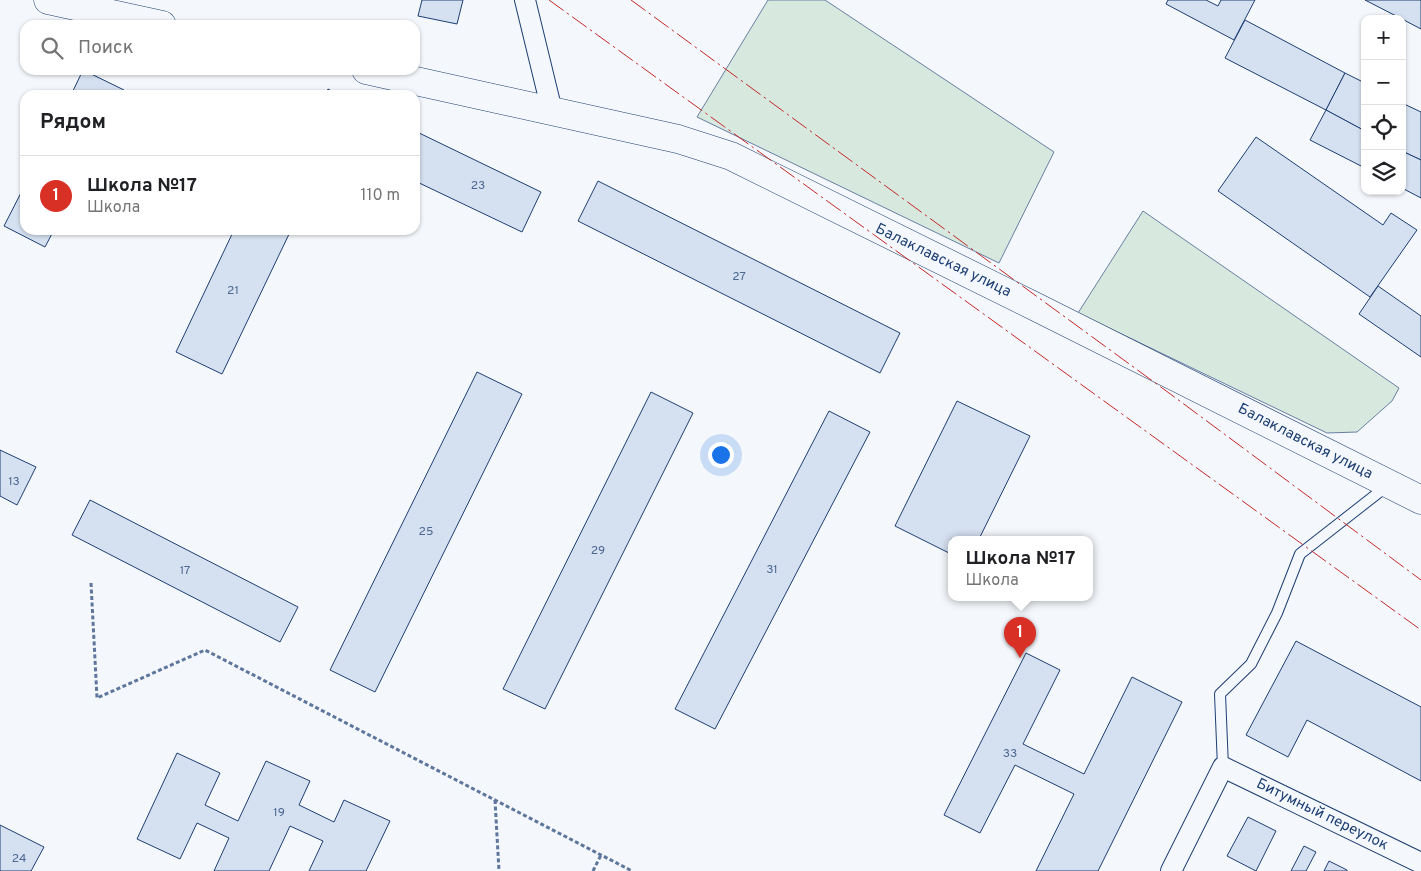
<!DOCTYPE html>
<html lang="ru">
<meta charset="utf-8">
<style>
:root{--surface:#fff;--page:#f6f6f6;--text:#202124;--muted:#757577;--line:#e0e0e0;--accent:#d93025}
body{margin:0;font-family:Overpass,sans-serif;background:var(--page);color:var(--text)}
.controls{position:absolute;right:15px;top:15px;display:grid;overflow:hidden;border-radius:10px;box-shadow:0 1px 4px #0004}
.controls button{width:45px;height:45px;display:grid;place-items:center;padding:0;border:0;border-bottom:1px solid var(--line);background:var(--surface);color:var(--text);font:25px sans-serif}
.you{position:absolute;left:720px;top:454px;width:18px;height:18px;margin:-12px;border:4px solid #fff;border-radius:50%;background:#1a73e8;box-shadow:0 0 0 8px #1a73e833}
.badge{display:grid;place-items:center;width:32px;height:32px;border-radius:50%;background:var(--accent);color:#fff;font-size:16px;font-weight:700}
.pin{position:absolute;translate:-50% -41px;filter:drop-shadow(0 1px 2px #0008)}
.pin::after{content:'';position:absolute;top:26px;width:18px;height:15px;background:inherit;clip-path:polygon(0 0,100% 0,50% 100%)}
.popup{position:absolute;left:948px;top:536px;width:145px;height:65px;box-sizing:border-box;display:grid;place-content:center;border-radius:10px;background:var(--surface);filter:drop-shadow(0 1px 4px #0005);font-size:16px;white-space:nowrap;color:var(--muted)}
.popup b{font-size:19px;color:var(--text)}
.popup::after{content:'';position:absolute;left:50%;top:100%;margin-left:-10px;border:10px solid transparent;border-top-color:var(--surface)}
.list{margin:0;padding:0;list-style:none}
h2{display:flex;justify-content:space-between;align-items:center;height:65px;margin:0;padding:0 20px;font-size:21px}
h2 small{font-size:16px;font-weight:400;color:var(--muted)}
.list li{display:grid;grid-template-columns:32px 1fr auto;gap:15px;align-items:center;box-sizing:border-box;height:80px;padding:0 20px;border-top:1px solid var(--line)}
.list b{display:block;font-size:19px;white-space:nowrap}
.list p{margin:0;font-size:16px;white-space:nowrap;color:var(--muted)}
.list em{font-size:16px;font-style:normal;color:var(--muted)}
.icon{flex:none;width:28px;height:28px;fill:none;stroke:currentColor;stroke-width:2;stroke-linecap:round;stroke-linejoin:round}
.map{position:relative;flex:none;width:1421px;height:871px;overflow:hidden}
.search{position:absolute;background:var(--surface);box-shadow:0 1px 4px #0004;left:20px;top:20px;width:400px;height:55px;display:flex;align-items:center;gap:12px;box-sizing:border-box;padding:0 18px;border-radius:15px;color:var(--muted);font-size:19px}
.panel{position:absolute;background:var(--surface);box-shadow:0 1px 4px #0004;left:20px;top:90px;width:400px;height:145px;border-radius:15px}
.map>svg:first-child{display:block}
.green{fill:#d7e8df;stroke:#687fa3}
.building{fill:#d5e0f0;stroke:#1d3f73}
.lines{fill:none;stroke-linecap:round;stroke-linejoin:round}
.service-casing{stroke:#1d3f73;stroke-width:12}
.minor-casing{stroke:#1d3f73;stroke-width:22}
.secondary-casing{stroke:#1d3f73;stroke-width:29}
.path{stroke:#5e769c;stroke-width:3;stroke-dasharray:4 2.5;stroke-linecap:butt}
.service{stroke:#f4f7fb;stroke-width:10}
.minor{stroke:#f4f7fb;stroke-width:20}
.secondary{stroke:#f4f7fb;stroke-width:28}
.power{stroke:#c62828;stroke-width:1;stroke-dasharray:18 4 2.5 4;stroke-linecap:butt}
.labels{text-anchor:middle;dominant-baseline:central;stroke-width:4;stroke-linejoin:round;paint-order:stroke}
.number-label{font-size:12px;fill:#4b6792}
.street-label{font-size:15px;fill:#1d3f73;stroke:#f4f7fb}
</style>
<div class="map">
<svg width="1421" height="871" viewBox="0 0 1421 871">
<rect width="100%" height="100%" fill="#f4f7fb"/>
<g class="green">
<path d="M 768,0 L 825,0 L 1054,152 L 999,263 L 697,117 Z"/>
<path d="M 1143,211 L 1399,388 L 1392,401 L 1357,432 L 1327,433 L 1078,313 Z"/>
</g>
<g class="building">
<path d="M 422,0 L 463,0 L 457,24 L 418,16 Z"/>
<path d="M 1168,0 L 1206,0 L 1218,6 L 1221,0 L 1255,0 L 1234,40 L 1166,4 Z"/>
<path d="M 1365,0 L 1421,0 L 1421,29 L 1402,19 Z"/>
<path d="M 1245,20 L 1345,73 L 1326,110 L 1225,58 Z"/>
<path d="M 83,70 L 124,90 L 122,95 L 71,95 Z"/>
<path d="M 1345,73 L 1365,83 L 1365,131 L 1326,110 Z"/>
<path d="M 328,89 L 339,95 L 325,95 Z"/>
<path d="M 1402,103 L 1421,112 L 1421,160 L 1402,151 Z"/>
<path d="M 1326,110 L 1365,131 L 1365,168 L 1310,140 Z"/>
<path d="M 415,131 L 541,192 L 522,232 L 415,181 Z"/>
<path d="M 1256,137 L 1383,225 L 1391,213 L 1417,230 L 1370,297 L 1218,191 Z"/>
<path d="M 1402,151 L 1421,160 L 1421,198 L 1402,188 Z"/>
<path d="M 598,181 L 900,333 L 880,373 L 578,221 Z"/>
<path d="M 25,185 L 25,230 L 54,230 L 45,247 L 4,226 Z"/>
<path d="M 234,230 L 291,230 L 222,374 L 176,352 Z"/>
<path d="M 1378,286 L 1421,316 L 1421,357 L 1359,314 Z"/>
<path d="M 477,372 L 522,394 L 375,692 L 330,670 Z"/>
<path d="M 651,392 L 693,413 L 545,709 L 503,689 Z"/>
<path d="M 957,401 L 1030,436 L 979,539 L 951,539 L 951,554 L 895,526 Z"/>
<path d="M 829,411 L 870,432 L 715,729 L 675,709 Z"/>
<path d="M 0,450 L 36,467 L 17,505 L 0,496 Z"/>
<path d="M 90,500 L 298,607 L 280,642 L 72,535 Z"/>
<path d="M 1296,641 L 1421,707 L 1421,781 L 1307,720 L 1288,757 L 1246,735 Z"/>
<path d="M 1026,653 L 1060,670 L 1023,744 L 1084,774 L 1132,677 L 1182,702 L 1098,871 L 1036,871 L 1074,794 L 1015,765 L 980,833 L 944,815 Z"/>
<path d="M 177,753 L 220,773 L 205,805 L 238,821 L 266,761 L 310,781 L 299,805 L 334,822 L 344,800 L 390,821 L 366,871 L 309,871 L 323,841 L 290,826 L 269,871 L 214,871 L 229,838 L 197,823 L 180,859 L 137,839 Z"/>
<path d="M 1248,817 L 1276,831 L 1256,871 L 1227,856 Z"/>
<path d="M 0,825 L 44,847 L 31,871 L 0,871 Z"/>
<path d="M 1304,846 L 1316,852 L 1306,871 L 1291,871 Z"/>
<path d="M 1329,861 L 1347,870 L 1347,871 L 1324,871 Z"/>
</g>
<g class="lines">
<g class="service-casing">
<path id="service" d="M 1223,767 L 1220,694 L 1251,664 L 1277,613 L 1300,554 L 1387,486"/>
</g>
<g class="minor-casing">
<g id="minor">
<path d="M 525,0 L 552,111"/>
<path d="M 1171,871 L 1223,767 L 1421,863"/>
</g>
</g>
<g class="secondary-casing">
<g id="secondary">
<path d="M 48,0 L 162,25"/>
<path d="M 366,70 L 678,139 L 731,156 L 1036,307 L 1421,500"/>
</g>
</g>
<g class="path">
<path d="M 91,583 L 97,698 L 205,650 L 632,871"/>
<path d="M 495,800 L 499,871"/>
<path d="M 593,871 L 601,855"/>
</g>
<use href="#service" class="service"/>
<use href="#minor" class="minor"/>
<use href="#secondary" class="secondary"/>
<g class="power">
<path d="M 549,0 L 1421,630"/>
<path d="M 631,0 L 1169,393 L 1421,580"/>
</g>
</g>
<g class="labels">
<g class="number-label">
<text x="478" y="186">23</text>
<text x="739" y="277">27</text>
<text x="233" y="291">21</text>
<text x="14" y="482">13</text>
<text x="426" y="532">25</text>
<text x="598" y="551">29</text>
<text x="772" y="570">31</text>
<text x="185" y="571">17</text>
<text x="1010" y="754">33</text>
<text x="279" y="813">19</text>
<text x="19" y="859">24</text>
</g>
<g class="street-label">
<text transform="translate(943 261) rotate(26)">Балаклавская улица</text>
<text transform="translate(1305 442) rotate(27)">Балаклавская улица</text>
<text transform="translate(1322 815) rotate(26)">Битумный переулок</text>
</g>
</g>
</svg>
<div class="controls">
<button>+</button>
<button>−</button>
<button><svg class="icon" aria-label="locate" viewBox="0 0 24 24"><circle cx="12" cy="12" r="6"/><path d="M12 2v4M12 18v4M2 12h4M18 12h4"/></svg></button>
<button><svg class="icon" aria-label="layers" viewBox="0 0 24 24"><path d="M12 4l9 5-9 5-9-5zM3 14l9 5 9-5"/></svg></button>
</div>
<div class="you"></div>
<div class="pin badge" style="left:1020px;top:658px">1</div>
<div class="popup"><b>Школа №17</b>Школа</div>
<div class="search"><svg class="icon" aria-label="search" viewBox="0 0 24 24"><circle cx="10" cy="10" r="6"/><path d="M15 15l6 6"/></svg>Поиск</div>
<section class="panel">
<h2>Рядом<small></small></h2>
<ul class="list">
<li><span class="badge">1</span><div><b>Школа №17</b><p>Школа</p></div><em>110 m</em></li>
</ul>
</section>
</div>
